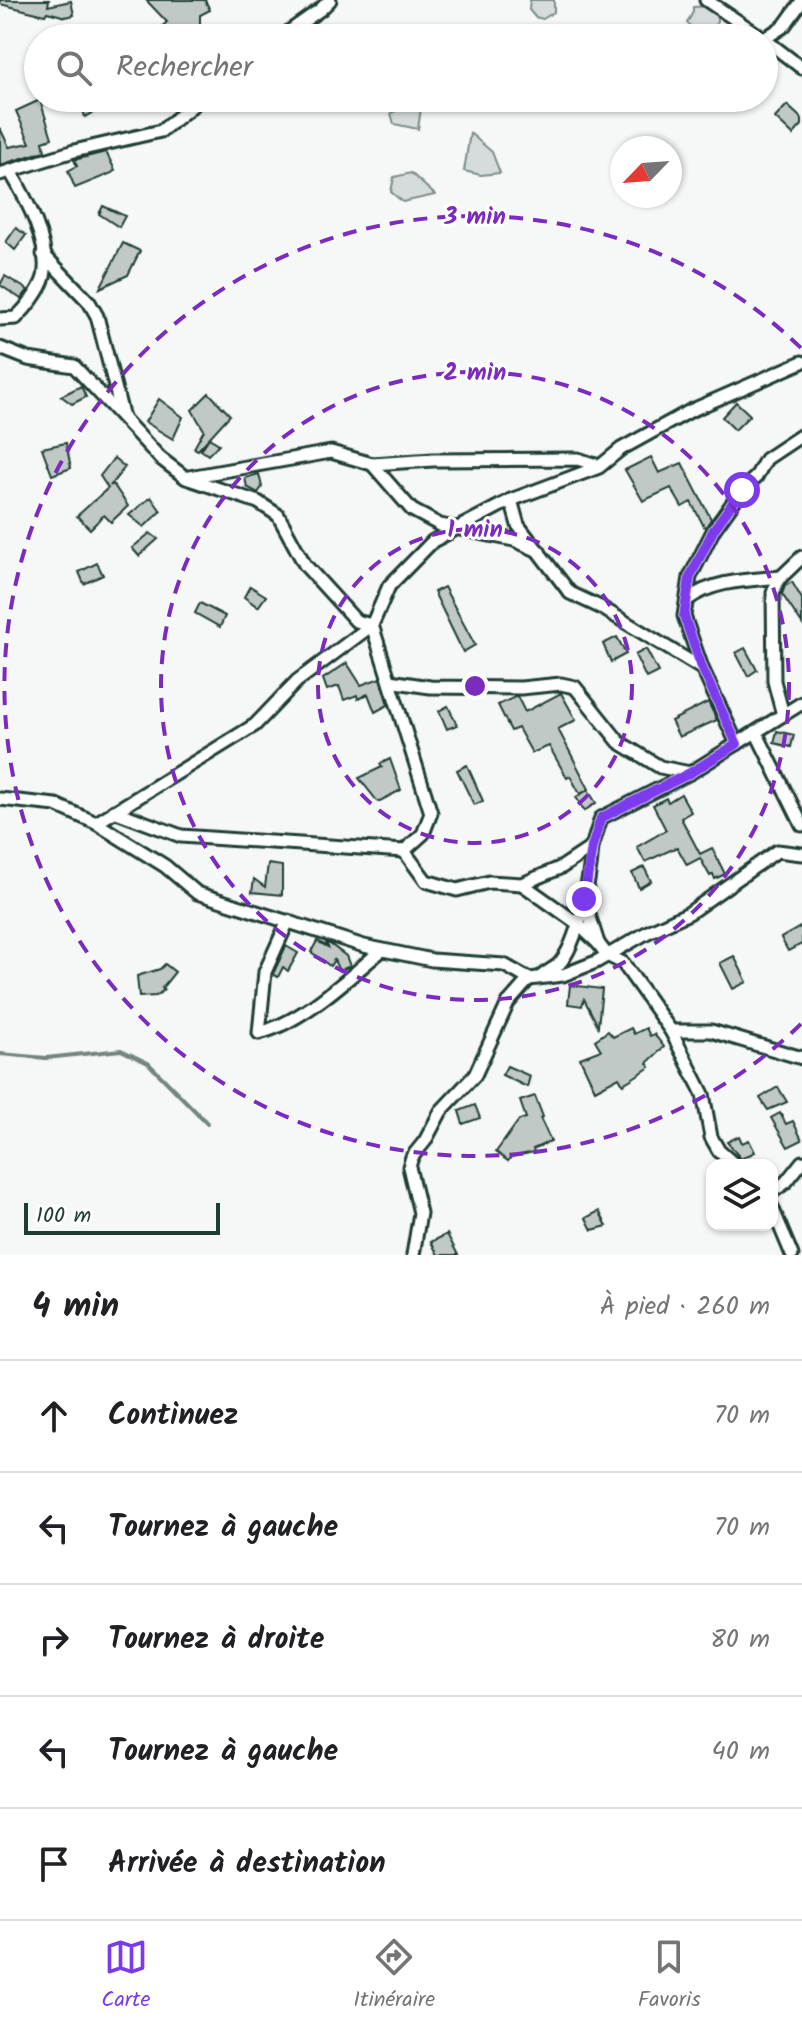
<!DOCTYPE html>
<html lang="fr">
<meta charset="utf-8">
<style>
:root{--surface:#fff;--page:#f2f2f2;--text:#202124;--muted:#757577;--line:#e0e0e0;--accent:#7c3aed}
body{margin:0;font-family:Kalam,sans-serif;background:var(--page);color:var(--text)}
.controls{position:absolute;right:24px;bottom:24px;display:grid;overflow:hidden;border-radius:16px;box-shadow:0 2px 6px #0004}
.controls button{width:72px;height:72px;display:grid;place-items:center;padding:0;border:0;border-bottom:2px solid var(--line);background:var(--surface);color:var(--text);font:40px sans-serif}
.compass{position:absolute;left:610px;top:136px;width:72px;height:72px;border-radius:50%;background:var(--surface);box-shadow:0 2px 6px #0004;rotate:245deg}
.scale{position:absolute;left:24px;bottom:20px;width:196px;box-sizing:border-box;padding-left:8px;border:4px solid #1f3d34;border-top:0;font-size:22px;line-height:28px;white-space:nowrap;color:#1f3d34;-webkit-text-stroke:6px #fff;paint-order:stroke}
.stop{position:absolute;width:24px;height:24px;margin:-18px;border:6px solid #7c3aed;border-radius:50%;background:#fff}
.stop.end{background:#7c3aed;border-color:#fff;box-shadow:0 2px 8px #0008}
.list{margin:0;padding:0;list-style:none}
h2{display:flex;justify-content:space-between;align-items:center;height:104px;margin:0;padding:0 32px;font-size:34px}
h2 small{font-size:26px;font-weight:400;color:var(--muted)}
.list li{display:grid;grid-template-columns:52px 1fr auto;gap:24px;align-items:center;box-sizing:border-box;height:112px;padding:0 32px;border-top:2px solid var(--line)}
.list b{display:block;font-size:30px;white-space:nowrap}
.list em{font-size:26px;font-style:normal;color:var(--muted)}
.icon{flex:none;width:44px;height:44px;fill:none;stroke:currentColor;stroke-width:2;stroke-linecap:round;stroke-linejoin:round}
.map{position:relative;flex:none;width:802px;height:1255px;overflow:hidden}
.search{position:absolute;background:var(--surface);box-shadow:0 2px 6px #0004;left:24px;right:24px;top:24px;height:88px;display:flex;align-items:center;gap:20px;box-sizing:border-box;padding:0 28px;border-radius:44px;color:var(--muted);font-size:30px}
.sheet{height:664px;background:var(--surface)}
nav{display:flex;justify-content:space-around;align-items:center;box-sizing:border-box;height:112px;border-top:2px solid var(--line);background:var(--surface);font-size:22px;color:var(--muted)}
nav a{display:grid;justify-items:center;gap:4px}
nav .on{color:var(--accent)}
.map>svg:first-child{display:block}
.green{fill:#d6dcdb;stroke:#7a8c88;stroke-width:2}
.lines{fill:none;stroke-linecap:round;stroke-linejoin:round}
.stream{stroke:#72857f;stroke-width:4}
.building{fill:#c0c9c6;stroke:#1f3d34;stroke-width:2}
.minor-casing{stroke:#1f3d34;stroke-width:17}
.minor{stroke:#fff;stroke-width:11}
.route{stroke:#7c3aed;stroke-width:10}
.ring{fill:none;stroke:#7b2cbf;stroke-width:4;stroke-dasharray:14 10}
.centre{fill:#7b2cbf;stroke:#fff;stroke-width:4}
.ring-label{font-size:24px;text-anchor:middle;font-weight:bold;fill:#7b2cbf;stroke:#fff;stroke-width:6;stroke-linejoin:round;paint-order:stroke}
</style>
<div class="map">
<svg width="802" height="1255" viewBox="0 0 802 1255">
<rect width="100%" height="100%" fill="#f6f7f7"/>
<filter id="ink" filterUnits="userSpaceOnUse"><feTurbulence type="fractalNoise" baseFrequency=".0125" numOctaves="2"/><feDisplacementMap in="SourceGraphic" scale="16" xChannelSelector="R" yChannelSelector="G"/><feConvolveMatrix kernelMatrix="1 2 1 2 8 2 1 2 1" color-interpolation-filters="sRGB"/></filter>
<g filter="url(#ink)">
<g class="green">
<path d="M 530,0 L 554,0 L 554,12 L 543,19 L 535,17 L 529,10 Z"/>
<path d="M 716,6 L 717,22 L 708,35 L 698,33 L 687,23 L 693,12 L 693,7 Z"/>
<path d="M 406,106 L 421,108 L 418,129 L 394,124 L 391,113 Z"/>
<path d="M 470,133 L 492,152 L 500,173 L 481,175 L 464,171 Z"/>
<path d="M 411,173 L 435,195 L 403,202 L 391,192 L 394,177 Z"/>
</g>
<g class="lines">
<path class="stream" d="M 0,1054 L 46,1058 L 121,1050 L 148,1063 L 207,1123"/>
</g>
<g class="building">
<path d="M 0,0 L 49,0 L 48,6 L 71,1 L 74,15 L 66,17 L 47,12 L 45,15 L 0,4 Z"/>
<path d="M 146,0 L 205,0 L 210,10 L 200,15 L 200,27 L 206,38 L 179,38 L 174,31 L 163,38 L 157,31 L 167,22 Z"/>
<path d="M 111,98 L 113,103 L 85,117 L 82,107 Z"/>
<path d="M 40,100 L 52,138 L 43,141 L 45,151 L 0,165 L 0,128 L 9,147 L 30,143 L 16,111 Z"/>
<path d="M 787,105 L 802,119 L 802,125 L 793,135 L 775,118 Z"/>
<path d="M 106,152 L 115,170 L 112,173 L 75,188 L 68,171 L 77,166 L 74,160 Z"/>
<path d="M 103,206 L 125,216 L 119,227 L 99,214 Z"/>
<path d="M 16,228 L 26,235 L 15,250 L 6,242 Z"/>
<path d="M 123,243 L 140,251 L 128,275 L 100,288 Z"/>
<path d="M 5,276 L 28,290 L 21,299 L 0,285 Z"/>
<path d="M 81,386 L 86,397 L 72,404 L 61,396 Z"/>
<path d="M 209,393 L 230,415 L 209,438 L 219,444 L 208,455 L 201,450 L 209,438 L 198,450 L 194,448 L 204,430 L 192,410 Z"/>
<path d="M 159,399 L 183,417 L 173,439 L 145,422 Z"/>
<path d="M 736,402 L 750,415 L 735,430 L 722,417 Z"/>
<path d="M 66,443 L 71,468 L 52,475 L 42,448 Z"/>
<path d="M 651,457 L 659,473 L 682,463 L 711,519 L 705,528 L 691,502 L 682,507 L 671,488 L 643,501 L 625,470 Z"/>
<path d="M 114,458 L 125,467 L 110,486 L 113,484 L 128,506 L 111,522 L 104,515 L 90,529 L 77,516 L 108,488 L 100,476 Z"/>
<path d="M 259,474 L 262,487 L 258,493 L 247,487 L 245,478 Z"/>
<path d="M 151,497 L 161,511 L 144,527 L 129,515 Z"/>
<path d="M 150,533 L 158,539 L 139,556 L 132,548 Z"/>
<path d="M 97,563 L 103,575 L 84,584 L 79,572 Z"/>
<path d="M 792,582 L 802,599 L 802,624 L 782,594 L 785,586 Z"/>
<path d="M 250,586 L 266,596 L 258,607 L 244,597 Z"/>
<path d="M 444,587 L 475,645 L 463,652 L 434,592 Z"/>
<path d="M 200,603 L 225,616 L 220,627 L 195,613 Z"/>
<path d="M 617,637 L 626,654 L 611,662 L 603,644 Z"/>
<path d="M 745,648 L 757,670 L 748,676 L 736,653 Z"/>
<path d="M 646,649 L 658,672 L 646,678 L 635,655 Z"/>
<path d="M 347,663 L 361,685 L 380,678 L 388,705 L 375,712 L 368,694 L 358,699 L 357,695 L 344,700 L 339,686 L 327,690 L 323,679 Z"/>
<path d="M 561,693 L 576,720 L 558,729 L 589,789 L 580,794 L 570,776 L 567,778 L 549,746 L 532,753 L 518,728 L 511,731 L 498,705 L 517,696 L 525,712 Z"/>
<path d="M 708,702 L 717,720 L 679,737 L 671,721 Z"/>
<path d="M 448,706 L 457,725 L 447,729 L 439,711 Z"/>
<path d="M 777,731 L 794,735 L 791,747 L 774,743 Z"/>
<path d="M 390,759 L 401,790 L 378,802 L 359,778 L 382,767 L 380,764 Z"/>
<path d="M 467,765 L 483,801 L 474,805 L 457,770 Z"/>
<path d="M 588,790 L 596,803 L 584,811 L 576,797 Z"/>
<path d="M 681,794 L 691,812 L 681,818 L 700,854 L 712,848 L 725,874 L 715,879 L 713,874 L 710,876 L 700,858 L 687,865 L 677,847 L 645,862 L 637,847 L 666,830 L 653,805 L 666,798 L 668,802 Z"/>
<path d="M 268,864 L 282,866 L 282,895 L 252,892 L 254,879 L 265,887 Z"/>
<path d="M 644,867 L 651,881 L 639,888 L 632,873 Z"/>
<path d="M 802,926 L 802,944 L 788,951 L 781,938 Z"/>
<path d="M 317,941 L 328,947 L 326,943 L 330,944 L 346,956 L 350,966 L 339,971 L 334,960 L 330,966 L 311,952 Z"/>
<path d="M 286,946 L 298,953 L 288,971 L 283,967 L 278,977 L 273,974 Z"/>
<path d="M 734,956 L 747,982 L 733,989 L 720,963 Z"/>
<path d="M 165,964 L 175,972 L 162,988 L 164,990 L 156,996 L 139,997 L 137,976 L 160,969 Z"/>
<path d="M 570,985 L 602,989 L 598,1026 L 584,999 L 582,1006 L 568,1004 Z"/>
<path d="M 631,1028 L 634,1034 L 646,1028 L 650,1036 L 654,1034 L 664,1047 L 647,1063 L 650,1067 L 633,1078 L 623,1084 L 619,1077 L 595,1090 L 580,1058 L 601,1050 L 595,1040 L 608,1031 L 613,1037 Z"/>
<path d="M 507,1066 L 530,1076 L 527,1087 L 502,1075 Z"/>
<path d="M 778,1087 L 787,1102 L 768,1110 L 760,1098 Z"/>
<path d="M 535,1096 L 543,1117 L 540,1118 L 551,1141 L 533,1149 L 534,1152 L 511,1157 L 508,1161 L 496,1152 L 519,1120 L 526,1118 L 520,1101 Z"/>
<path d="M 475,1105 L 480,1118 L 463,1124 L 459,1111 Z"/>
<path d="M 780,1113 L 786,1124 L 793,1121 L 802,1140 L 788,1147 L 771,1118 Z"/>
<path d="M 739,1136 L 742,1143 L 749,1140 L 755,1152 L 741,1159 L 727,1142 Z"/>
<path d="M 599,1211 L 607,1226 L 592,1230 L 586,1218 Z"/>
<path d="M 447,1234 L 458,1255 L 438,1255 L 431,1242 Z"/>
</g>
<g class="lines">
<g class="minor-casing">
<g id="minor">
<path d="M 706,0 L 763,38"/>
<path d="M 802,1 L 784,26 L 764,39 L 802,68"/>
<path d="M 280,38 L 321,9 L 330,0"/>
<path d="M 0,174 L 74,151 L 161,131 L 202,98"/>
<path d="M 43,254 L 89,302 L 97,316 L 123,418"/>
<path d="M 0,319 L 16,318 C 26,308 40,291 44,277 C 51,244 26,198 10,171"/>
<path d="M 0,348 L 28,359 L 74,366 L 160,458 L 186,478 L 258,502 L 278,515 L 305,565 L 356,621 L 372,625 L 431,813 L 423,834 L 404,851 L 426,881 L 457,890 L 489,882 L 522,884 L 562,867 L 592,847 L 601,818 L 690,773 L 802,703"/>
<path d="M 372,464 L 412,510 L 440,525 L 514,540 L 539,551"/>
<path d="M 189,477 L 331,452 L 372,464 L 433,460 L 578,459 L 599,466"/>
<path d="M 511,500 L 518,525 L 570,593 L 602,608 L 701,668"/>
<path d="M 687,600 C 712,580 750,580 781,577"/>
<path d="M 390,681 L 430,687 L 521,688 L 561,684 L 575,687 L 619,742 L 660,767 L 690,773"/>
<path d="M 783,715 L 774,681 L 773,593 L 778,580 L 802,557"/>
<path d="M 756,732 L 802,825"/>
<path d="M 737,744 L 702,668 L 684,616 L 690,577 L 714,529 L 742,490 L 756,477 L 766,459 L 802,435"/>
<path d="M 0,799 L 56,805 L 96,823 L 255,725 L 297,681 L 372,625 L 389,586 L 433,541 L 511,500 L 599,467 L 621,449 L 690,411 L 802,362"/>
<path d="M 114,811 L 181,836 L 404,851"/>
<path d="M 96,823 L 165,866 L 197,893 L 364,946 L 432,960 L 504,965 L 529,979 L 563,975 L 596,962 L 648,932 L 689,913 L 777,851 L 802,854"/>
<path d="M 522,884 L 577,923 L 598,943 L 584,899"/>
<path d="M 288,921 L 265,972 L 259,1033 C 303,1022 347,979 382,950"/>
<path d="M 598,943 L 607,955 L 623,963 L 671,1031 L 703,1094 L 711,1137 L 719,1151 L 735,1165"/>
<path d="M 542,976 C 547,972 553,969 558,965 C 579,944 590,877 592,847"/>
<path d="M 671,1031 L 711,1031 L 802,1058"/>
<path d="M 772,1192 L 786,1182 L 802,1162"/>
<path d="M 772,1207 L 792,1255"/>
<path d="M 413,1255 L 420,1213 L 409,1167 L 412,1157 L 425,1141 L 441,1111 L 475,1075 L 508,1003 L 529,979"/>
</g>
</g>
<use href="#minor" class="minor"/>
</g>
</g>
<g class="lines" filter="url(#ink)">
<path class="route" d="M 584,899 L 592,847 L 601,818 L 690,773 L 737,744 L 702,668 L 684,616 L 690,577 L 714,529 L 742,490"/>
</g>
<g class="ring">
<circle cx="475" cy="686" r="157"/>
<circle cx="475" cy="686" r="314"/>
<path d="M801 1024A470 470 0 1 1 801 348"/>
</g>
<circle cx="475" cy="686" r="12" class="centre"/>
<g class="ring-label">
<text x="475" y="224">3 min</text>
<text x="475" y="380">2 min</text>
<text x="475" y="537">1 min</text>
</g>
</svg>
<div class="controls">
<button><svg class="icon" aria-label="layers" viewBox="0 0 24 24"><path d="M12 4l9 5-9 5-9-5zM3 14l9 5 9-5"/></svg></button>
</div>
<svg class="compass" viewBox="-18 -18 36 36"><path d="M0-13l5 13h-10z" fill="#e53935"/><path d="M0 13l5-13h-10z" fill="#757577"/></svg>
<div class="scale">100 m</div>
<div class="stop" style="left:742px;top:490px"></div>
<div class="stop end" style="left:584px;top:899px"></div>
<div class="search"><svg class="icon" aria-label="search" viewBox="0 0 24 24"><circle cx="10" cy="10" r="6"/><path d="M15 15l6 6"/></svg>Rechercher</div>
</div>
<section class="sheet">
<h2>4 min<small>À pied · 260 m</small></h2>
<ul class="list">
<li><svg class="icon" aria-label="ahead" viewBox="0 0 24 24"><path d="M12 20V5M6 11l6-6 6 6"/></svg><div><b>Continuez</b></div><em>70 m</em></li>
<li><svg class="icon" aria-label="left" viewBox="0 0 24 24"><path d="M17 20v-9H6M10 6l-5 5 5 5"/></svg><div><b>Tournez à gauche</b></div><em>70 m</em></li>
<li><svg class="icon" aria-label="right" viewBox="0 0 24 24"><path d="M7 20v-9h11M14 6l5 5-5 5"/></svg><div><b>Tournez à droite</b></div><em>80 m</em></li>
<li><svg class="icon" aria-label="left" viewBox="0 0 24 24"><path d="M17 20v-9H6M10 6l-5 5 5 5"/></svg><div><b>Tournez à gauche</b></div><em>40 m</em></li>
<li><svg class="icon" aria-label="arrive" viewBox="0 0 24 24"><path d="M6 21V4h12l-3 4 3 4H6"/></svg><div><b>Arrivée à destination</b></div></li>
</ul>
</section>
<nav>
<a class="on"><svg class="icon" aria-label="map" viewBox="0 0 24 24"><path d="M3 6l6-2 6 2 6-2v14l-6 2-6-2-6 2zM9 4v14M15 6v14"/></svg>Carte</a>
<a><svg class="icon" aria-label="directions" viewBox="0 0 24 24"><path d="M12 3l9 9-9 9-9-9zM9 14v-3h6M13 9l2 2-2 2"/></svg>Itinéraire</a>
<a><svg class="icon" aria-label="saved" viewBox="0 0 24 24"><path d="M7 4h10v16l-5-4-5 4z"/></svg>Favoris</a>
</nav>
